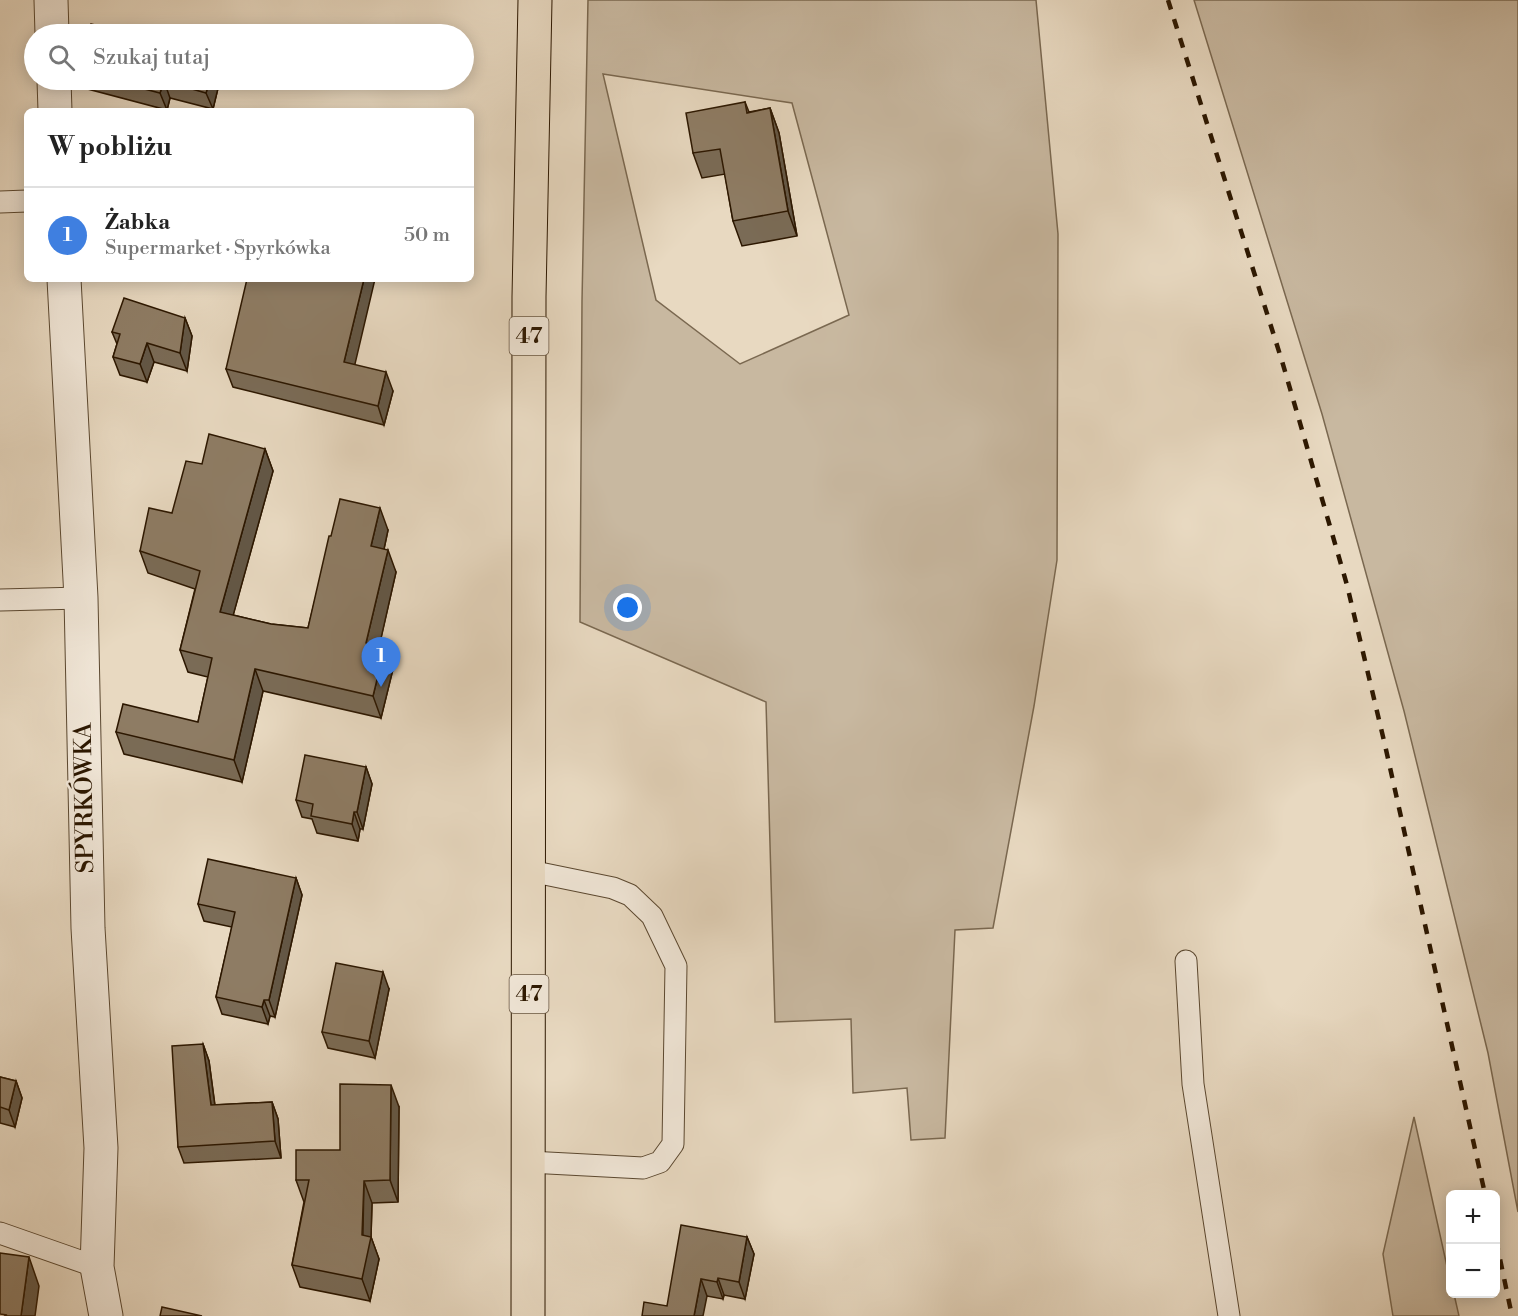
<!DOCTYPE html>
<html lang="pl">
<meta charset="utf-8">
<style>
:root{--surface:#fff;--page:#f6f6f6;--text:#222;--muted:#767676;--line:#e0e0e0;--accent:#8f2418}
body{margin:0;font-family:"Libre Bodoni",serif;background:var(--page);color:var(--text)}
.controls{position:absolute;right:18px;bottom:18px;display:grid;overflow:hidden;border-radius:9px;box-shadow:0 3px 15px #0003}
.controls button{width:54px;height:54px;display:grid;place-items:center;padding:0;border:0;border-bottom:2px solid var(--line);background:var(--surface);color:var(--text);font:30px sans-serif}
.you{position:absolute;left:628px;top:608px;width:21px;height:21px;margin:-15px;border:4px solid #fff;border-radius:50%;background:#1a73e8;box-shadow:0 0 0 9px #1a73e833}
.badge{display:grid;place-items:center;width:39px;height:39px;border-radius:50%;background:var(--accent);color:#fff;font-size:20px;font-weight:700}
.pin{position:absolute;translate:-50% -50px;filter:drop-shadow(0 2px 3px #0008)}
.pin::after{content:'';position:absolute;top:32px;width:21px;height:18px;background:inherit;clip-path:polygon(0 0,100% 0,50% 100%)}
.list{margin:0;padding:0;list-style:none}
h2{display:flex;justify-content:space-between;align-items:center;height:78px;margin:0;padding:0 24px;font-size:26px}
h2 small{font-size:20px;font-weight:400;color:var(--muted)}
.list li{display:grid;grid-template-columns:39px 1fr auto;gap:18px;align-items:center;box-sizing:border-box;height:96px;padding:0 24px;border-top:2px solid var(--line)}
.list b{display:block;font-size:22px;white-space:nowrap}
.list p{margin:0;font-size:20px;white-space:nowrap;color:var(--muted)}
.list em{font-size:20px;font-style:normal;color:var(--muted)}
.icon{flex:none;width:33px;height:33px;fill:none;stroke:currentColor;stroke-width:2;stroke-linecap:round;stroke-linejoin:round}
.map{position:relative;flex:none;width:1518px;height:1316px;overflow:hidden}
.search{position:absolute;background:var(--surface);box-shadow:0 3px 15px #0003;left:24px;top:24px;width:450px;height:66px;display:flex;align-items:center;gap:15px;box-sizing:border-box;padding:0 21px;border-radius:33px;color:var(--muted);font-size:22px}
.panel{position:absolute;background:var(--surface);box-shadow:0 3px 15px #0003;left:24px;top:108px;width:450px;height:174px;border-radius:9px}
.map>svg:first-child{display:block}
.green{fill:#c8b8a0;stroke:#7a6850;stroke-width:1.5;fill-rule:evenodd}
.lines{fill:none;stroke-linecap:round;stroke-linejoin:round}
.lane-casing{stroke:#5b4830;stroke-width:23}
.street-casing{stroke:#5b4830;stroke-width:35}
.primary-casing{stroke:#2c1700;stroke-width:35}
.lane{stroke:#f0e6d7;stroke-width:21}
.street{stroke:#f0e6d7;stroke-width:33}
.primary{stroke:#e8d9c1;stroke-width:33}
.rail{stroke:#2c1700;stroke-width:4.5;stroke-dasharray:10 10;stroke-linecap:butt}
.wall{fill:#7a6b56;stroke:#2c1700;stroke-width:1.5}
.shaded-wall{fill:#635746;stroke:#2c1700;stroke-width:1.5}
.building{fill:#8e7c64;stroke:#2c1700;stroke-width:1.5}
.labels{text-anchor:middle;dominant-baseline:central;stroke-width:5;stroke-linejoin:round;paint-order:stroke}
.shield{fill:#f0e6d7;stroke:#675540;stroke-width:1.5}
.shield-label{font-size:22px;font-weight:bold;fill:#2c1700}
.street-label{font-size:24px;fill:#2c1700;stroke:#f0e6d7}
</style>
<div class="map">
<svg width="1518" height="1316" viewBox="0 0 1518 1316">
<rect width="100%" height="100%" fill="#e8d9c1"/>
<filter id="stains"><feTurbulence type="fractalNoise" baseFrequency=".00333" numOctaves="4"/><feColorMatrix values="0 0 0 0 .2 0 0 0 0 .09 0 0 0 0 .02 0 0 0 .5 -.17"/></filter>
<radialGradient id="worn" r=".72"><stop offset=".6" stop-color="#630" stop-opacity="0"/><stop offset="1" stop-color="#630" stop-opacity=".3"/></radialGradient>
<g class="green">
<path d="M 588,0 L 1036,0 L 1058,234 L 1057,560 L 1034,706 L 993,928 L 955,930 L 945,1138 L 911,1140 L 907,1088 L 853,1093 L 851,1019 L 775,1022 L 766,702 L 580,622 L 582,301 ZM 603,74 L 792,103 L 849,315 L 740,364 L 656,300 Z"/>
<path d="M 1194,0 L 1518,0 L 1518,1212 L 1488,1053 L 1404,711 L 1322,414 Z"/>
<path d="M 1414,1117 L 1450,1280 L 1450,1294 L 1454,1294 L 1459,1316 L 1393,1316 L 1383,1254 Z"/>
</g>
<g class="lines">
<g class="lane-casing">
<g id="lane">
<path d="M 0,202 L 27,201"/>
<path d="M 0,600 L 81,598"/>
<path d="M 1186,961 L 1193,1084 L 1229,1316"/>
<path d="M 529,1162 L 643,1168 L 660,1162 L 673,1144 L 676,966 L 652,916 L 630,895 L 613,888 L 530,871"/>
<path d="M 0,1233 L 97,1267"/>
</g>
</g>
<g class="street-casing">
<g id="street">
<path d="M 51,0 L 52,34"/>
<path d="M 54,80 L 55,111"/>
<path d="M 64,279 L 81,598 L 88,928 L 101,1148 L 97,1267 L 106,1316"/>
</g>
</g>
<g class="primary-casing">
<path id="primary" d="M 528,1316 L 529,297 L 535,0"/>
</g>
<use href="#lane" class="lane"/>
<use href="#street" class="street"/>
<use href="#primary" class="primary"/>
<g class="rail">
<path d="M 1168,0 L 1282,361 L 1347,585 L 1385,745 L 1485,1194"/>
<path d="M 1496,1240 L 1512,1316"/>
</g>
</g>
<g class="wall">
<path d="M 81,80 L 220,80 L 213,109 L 170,98 L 167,110 L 84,88 Z"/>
<path d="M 745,102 L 749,112 L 770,108 L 779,133 L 797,236 L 742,246 L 733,221 L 725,174 L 702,178 L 693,153 Z"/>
<path d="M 185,318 L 192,336 L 187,371 L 154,362 L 147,382 L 120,375 L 113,357 L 117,344 L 112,332 Z"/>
<path d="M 355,365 L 393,391 L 384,425 L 233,387 L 226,369 Z"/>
<path d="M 265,449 L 273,471 L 233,615 L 271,624 L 308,628 L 331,536 L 388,530 L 384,549 L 396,572 L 379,646 L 385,647 L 393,669 L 381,718 L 263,691 L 242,782 L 124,754 L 116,732 L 198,722 L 208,677 L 188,672 L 180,650 L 195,589 L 148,573 L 140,551 L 172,513 L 202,464 Z"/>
<path d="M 366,767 L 372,784 L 363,829 L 360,829 L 358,841 L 317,833 L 312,819 L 302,817 L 296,800 Z"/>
<path d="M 296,878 L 302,895 L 275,1017 L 270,1016 L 268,1024 L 222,1014 L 216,997 L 232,927 L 204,921 L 198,904 Z"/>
<path d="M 389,989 L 375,1058 L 328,1048 L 322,1032 Z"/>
<path d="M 203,1044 L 209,1061 L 215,1105 L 272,1102 L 278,1119 L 281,1158 L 184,1163 L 178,1147 Z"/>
<path d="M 0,1077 L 16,1081 L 22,1098 L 15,1127 L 0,1123 Z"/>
<path d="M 399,1107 L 398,1202 L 372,1203 L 371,1237 L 379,1259 L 370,1301 L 300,1287 L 292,1265 L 304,1202 L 296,1180 L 340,1150 Z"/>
<path d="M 747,1237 L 754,1254 L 745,1299 L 724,1295 L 723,1299 L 707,1296 L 667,1306 Z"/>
</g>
<g class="shaded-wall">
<path d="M 210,80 L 220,80 L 213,109 L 206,93 Z"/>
<path d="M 164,81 L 170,98 L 167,110 L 160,93 Z"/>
<path d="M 770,108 L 779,133 L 797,236 L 788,211 Z"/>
<path d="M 364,279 L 375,279 L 351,381 L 344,362 Z"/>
<path d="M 185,318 L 192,336 L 187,371 L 180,353 Z"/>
<path d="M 147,343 L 154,362 L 147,382 L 140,364 Z"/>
<path d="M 386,372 L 393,391 L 384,425 L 378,406 Z"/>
<path d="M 265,449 L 273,471 L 228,634 L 220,612 Z"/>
<path d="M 380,508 L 388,530 L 380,568 L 371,546 Z"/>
<path d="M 388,550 L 396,572 L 375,665 L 366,643 Z"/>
<path d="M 385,647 L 393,669 L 381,718 L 373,696 Z"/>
<path d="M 255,669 L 263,691 L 242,782 L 234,760 Z"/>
<path d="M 366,767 L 372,784 L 363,829 L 357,812 Z"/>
<path d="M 354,812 L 360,829 L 358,841 L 352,824 Z"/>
<path d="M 296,878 L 302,895 L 275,1017 L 269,1000 Z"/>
<path d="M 383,972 L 389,989 L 375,1058 L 369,1041 Z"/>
<path d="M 264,1000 L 270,1016 L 268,1024 L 262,1007 Z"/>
<path d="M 203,1044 L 209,1061 L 217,1122 L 211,1105 Z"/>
<path d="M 16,1081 L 22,1098 L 15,1127 L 9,1110 Z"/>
<path d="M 391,1085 L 399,1107 L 398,1202 L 390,1180 Z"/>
<path d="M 272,1102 L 278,1119 L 281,1158 L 275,1141 Z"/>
<path d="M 364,1181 L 372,1203 L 371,1237 L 379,1259 L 370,1301 L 362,1279 Z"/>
<path d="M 747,1237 L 754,1254 L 745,1299 L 739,1282 Z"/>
<path d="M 29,1257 L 39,1286 L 35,1316 L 21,1316 Z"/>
<path d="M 718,1278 L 724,1295 L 723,1299 L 717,1282 Z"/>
<path d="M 701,1279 L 707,1296 L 703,1316 L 694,1316 Z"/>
</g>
<g class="building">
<path d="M 91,24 L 132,34 L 88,34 Z"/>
<path d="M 110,80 L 210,80 L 206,93 L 164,81 L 160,93 Z"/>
<path d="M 745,102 L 747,113 L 770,108 L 788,211 L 733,221 L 720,149 L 693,153 L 686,113 Z"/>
<path d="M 247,279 L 364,279 L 344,362 L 386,372 L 378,406 L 226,369 Z"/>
<path d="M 124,298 L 185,318 L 180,353 L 147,343 L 140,364 L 113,357 L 120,334 L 112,332 Z"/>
<path d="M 209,434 L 265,449 L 220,612 L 271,624 L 308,628 L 329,536 L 331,536 L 340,499 L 380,508 L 371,546 L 388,550 L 366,643 L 385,647 L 373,696 L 255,669 L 234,760 L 116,732 L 123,704 L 198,722 L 212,658 L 180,650 L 200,571 L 140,551 L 149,508 L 172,513 L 186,461 L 202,464 Z"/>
<path d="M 305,755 L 366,767 L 357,812 L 354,812 L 352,824 L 311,816 L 313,804 L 296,800 Z"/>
<path d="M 208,859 L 296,878 L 269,1000 L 264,1000 L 262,1007 L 216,997 L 235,912 L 198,904 Z"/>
<path d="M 336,963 L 383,972 L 369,1041 L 322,1032 Z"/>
<path d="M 203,1044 L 211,1105 L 272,1102 L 275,1141 L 178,1147 L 172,1046 Z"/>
<path d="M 0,1077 L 16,1081 L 9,1110 L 0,1107 Z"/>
<path d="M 340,1084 L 391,1085 L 390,1180 L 364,1181 L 362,1235 L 371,1237 L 362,1279 L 292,1265 L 309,1180 L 296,1180 L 296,1150 L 340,1150 Z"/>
<path d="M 681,1225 L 747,1237 L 739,1282 L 718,1278 L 717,1282 L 701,1279 L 694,1316 L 642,1316 L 644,1302 L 667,1306 Z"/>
<path d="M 0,1253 L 29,1257 L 21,1316 L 4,1316 L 7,1315 L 0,1314 Z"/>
<path d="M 162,1307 L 202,1316 L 160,1316 Z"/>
</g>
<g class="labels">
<g class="shield">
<rect x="509.5" y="317" width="39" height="38" rx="4.5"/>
<rect x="509.5" y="975" width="39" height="38" rx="4.5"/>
</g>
<g class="shield-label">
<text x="529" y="336">47</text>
<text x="529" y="994">47</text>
</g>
<g class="street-label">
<text transform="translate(85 798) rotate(-91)">SPYRKÓWKA</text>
</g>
</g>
<rect width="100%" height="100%" filter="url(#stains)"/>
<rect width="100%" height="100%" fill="url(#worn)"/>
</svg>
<div class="controls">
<button>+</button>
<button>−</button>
</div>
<div class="you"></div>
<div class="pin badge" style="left:381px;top:687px;background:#3f7fe0">1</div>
<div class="search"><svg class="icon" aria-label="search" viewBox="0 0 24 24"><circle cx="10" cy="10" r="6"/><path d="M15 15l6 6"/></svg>Szukaj tutaj</div>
<section class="panel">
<h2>W pobliżu<small></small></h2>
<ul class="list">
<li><span class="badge" style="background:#3f7fe0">1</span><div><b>Żabka</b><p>Supermarket · Spyrkówka</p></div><em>50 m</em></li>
</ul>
</section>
</div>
